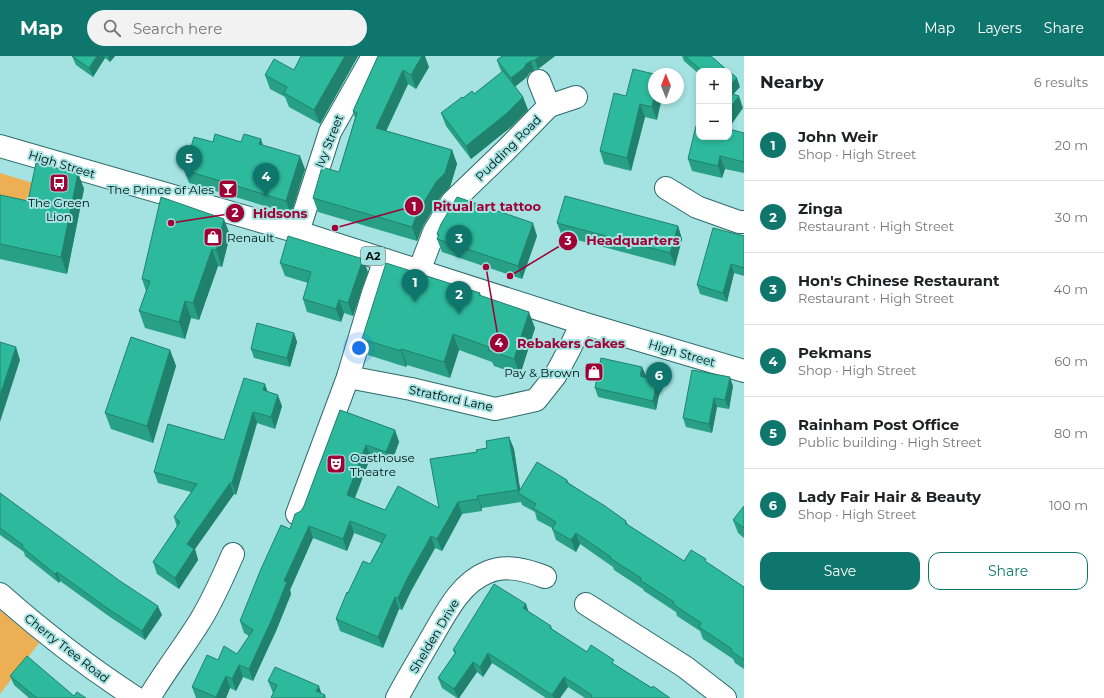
<!DOCTYPE html>
<meta charset="utf-8">
<style>
:root{--surface:#fff;--page:#f2f2f2;--text:#202124;--muted:#757577;--line:#e0e0e0;--accent:#0f766e}
body{margin:0;font-family:Montserrat,sans-serif;background:var(--page);color:var(--text)}
.controls{position:absolute;right:12px;top:12px;display:grid;overflow:hidden;border-radius:8px;box-shadow:0 2px 6px #0003}
.controls button{width:36px;height:36px;display:grid;place-items:center;padding:0;border:0;border-bottom:1px solid var(--line);background:var(--surface);color:var(--text);font:20px sans-serif}
.compass{position:absolute;left:648px;top:12px;width:36px;height:36px;border-radius:50%;background:var(--surface);box-shadow:0 2px 6px #0003;rotate:359deg}
.you{position:absolute;left:359px;top:292px;width:14px;height:14px;margin:-10px;border:3px solid #fff;border-radius:50%;background:#1a73e8;box-shadow:0 0 0 6px #1a73e833}
.badge{display:grid;place-items:center;width:26px;height:26px;border-radius:50%;background:var(--accent);color:#fff;font-size:13px;font-weight:700}
.pin{position:absolute;translate:-50% -33px;filter:drop-shadow(0 1px 2px #0008)}
.pin::after{content:'';position:absolute;top:21px;width:14px;height:12px;background:inherit;clip-path:polygon(0 0,100% 0,50% 100%)}
.list{margin:0;padding:0;list-style:none}
h2{display:flex;justify-content:space-between;align-items:center;height:52px;margin:0;padding:0 16px;font-size:17px}
h2 small{font-size:13px;font-weight:400;color:var(--muted)}
.list li{display:grid;grid-template-columns:26px 1fr auto;gap:12px;align-items:center;box-sizing:border-box;height:72px;padding:0 16px;border-top:1px solid var(--line)}
.list b{display:block;font-size:15px;white-space:nowrap}
.list p{margin:0;font-size:13px;white-space:nowrap;color:var(--muted)}
.list em{font-size:13px;font-style:normal;color:var(--muted)}
.actions{display:flex;gap:8px;padding:12px 16px}
.actions a{flex:1;padding:9px 0;border:1px solid var(--accent);border-radius:12px;text-align:center;font-size:14px;color:var(--accent)}
.actions .main{background:var(--accent);color:#fff}
.icon{flex:none;width:22px;height:22px;fill:none;stroke:currentColor;stroke-width:2;stroke-linecap:round;stroke-linejoin:round}
.map{position:relative;flex:none;width:744px;height:642px;overflow:hidden}
header{display:flex;align-items:center;gap:24px;box-sizing:border-box;height:56px;padding:0 20px;background:var(--accent);color:#fff}
header strong{font-size:19px}
nav{display:flex;gap:22px;margin-inline-start:auto;font-size:14px}
.search{width:280px;height:36px;background:var(--page);display:flex;align-items:center;gap:10px;box-sizing:border-box;padding:0 14px;border-radius:22px;color:var(--muted);font-size:15px}
main{display:flex}
aside{flex:1;background:var(--surface)}
.map>svg:first-child{display:block}
.green{fill:#ecaf53}
.lines{fill:none;stroke-linecap:round;stroke-linejoin:round}
.minor-casing{stroke:#2e6b6a;stroke-width:24}
.primary-casing{stroke:#2e6b6a;stroke-width:24}
.minor{stroke:#fff;stroke-width:22}
.primary{stroke:#fff;stroke-width:22}
.wall{fill:#27a086}
.shaded-wall{fill:#20826d}
.building{fill:#2dba9c;stroke:#20826d}
.labels{text-anchor:middle;dominant-baseline:central;stroke-width:4;stroke-linejoin:round;paint-order:stroke}
.shield{fill:#a5e3e2;stroke:#325050;stroke-width:1}
.shield-label{font-size:11px;font-weight:bold;fill:#011}
.street-label{font-size:12px;fill:#011;stroke:#a5e3e2}
.poi-label{font-size:12px;fill:#011;stroke:#a5e3e2;text-anchor:end}
.leader{fill:none;stroke:#a10034;stroke-width:1.5}
.callout-dot{fill:#a10034;stroke:#a5e3e2;stroke-width:1.5}
.mark-label{font-size:12px;text-anchor:middle;font-weight:bold;fill:#fff}
.callout-label{font-size:13px;text-anchor:middle;font-weight:bold;fill:#a10034;stroke:#a5e3e2;stroke-width:4;stroke-linejoin:round;paint-order:stroke}
</style>
<header>
<strong>Map</strong>
<div class="search"><svg class="icon" aria-label="search" viewBox="0 0 24 24"><circle cx="10" cy="10" r="6"/><path d="M15 15l6 6"/></svg>Search here</div>
<nav><a>Map</a><a>Layers</a><a>Share</a></nav>
</header>
<main>
<div class="map">
<svg width="744" height="642" viewBox="0 0 744 642">
<rect width="100%" height="100%" fill="#a5e3e2"/>
<g class="green">
<path d="M 0,117 L 36,128 L 22,164 L 0,158 Z"/>
<path d="M 0,554 L 39,587 L 0,638 Z"/>
</g>
<g class="lines">
<g class="minor-casing">
<g id="minor">
<path d="M 539,25 L 549,50"/>
<path d="M 666,132 L 697,151 L 739,166 L 744,166"/>
<path d="M 298,176 L 330,76 L 373,0"/>
<path d="M 419,215 L 434,176 L 452,146 L 505,95 L 549,50 L 576,41"/>
<path d="M 348,321 L 411,333 L 495,353 L 536,344 L 555,320 L 569,294 L 582,267"/>
<path d="M 297,458 L 348,321 L 373,237 L 385,204"/>
<path d="M 0,538 C 43,576 88,611 136,642"/>
<path d="M 586,548 L 685,611 L 725,642"/>
<path d="M 149,642 C 165,615 184,591 200,565 C 213,544 223,521 233,498"/>
<path d="M 397,642 C 407,623 418,605 429,586 C 444,561 459,527 488,516 C 506,508 527,514 545,521"/>
</g>
</g>
<g class="primary-casing">
<path id="primary" d="M 0,90 L 298,176 L 582,267 L 744,315"/>
</g>
<use href="#minor" class="minor"/>
<use href="#primary" class="primary"/>
</g>
<g class="wall">
<path d="M 72,0 L 115,0 L 110,6 L 105,2 L 93,21 L 76,9 Z"/>
<path d="M 301,0 L 358,0 L 320,68 L 289,51 L 285,41 L 270,33 L 265,19 L 294,14 Z"/>
<path d="M 378,0 L 429,11 L 416,33 L 408,28 L 386,75 L 452,94 L 457,108 L 450,131 L 441,140 L 423,170 L 417,185 L 318,156 L 313,142 L 339,116 L 355,62 L 353,55 Z"/>
<path d="M 502,0 L 555,0 L 538,13 L 534,14 L 529,17 L 527,21 L 515,31 L 523,41 L 528,54 L 511,71 L 471,103 L 446,70 L 441,57 L 463,42 L 474,38 L 502,16 L 500,13 L 497,4 Z"/>
<path d="M 682,0 L 711,0 L 728,15 L 699,15 L 699,18 L 684,5 Z"/>
<path d="M 654,18 L 657,64 L 645,61 L 631,115 L 604,108 L 600,95 L 626,40 Z"/>
<path d="M 744,77 L 744,117 L 725,113 L 722,122 L 692,115 L 688,103 L 699,81 Z"/>
<path d="M 213,86 L 241,86 L 263,89 L 305,113 L 291,158 L 189,127 L 184,114 Z"/>
<path d="M 78,117 L 84,133 L 67,218 L 0,203 L 0,139 L 28,145 Z"/>
<path d="M 557,167 L 678,170 L 682,183 L 675,210 L 562,180 Z"/>
<path d="M 437,178 L 537,180 L 522,223 L 442,196 L 437,183 L 438,181 Z"/>
<path d="M 230,179 L 222,211 L 218,210 L 199,264 L 191,262 L 185,283 L 145,272 L 139,255 L 146,235 L 142,223 Z"/>
<path d="M 744,180 L 744,220 L 734,217 L 727,246 L 700,238 L 697,229 Z"/>
<path d="M 280,207 L 368,216 L 353,260 L 344,257 L 341,266 L 307,256 L 303,243 L 308,227 L 285,220 Z"/>
<path d="M 480,237 L 481,240 L 535,272 L 520,319 L 494,310 L 492,306 L 459,294 L 450,322 L 407,309 L 406,311 L 368,299 L 362,283 Z"/>
<path d="M 294,277 L 297,286 L 290,311 L 254,302 L 251,293 Z"/>
<path d="M 170,294 L 176,310 L 153,387 L 111,373 L 105,357 Z"/>
<path d="M 642,311 L 646,320 L 645,322 L 657,325 L 660,334 L 656,354 L 598,341 L 595,332 Z"/>
<path d="M 733,330 L 729,353 L 717,351 L 712,377 L 686,371 L 683,362 Z"/>
<path d="M 268,336 L 282,350 L 275,373 L 257,367 L 236,439 L 234,438 L 195,493 L 198,504 L 179,533 L 157,518 L 153,506 L 177,471 L 174,461 L 191,436 L 158,427 L 154,416 L 224,384 Z"/>
<path d="M 340,354 L 395,374 L 399,386 L 391,408 L 371,400 L 355,442 L 385,454 L 439,452 L 477,396 L 487,392 L 509,381 L 514,393 L 520,434 L 567,424 L 569,427 L 626,465 L 628,469 L 684,505 L 707,506 L 744,531 L 744,613 L 735,607 L 733,603 L 703,583 L 700,575 L 677,560 L 676,556 L 644,535 L 643,533 L 614,514 L 613,511 L 580,488 L 576,496 L 556,484 L 552,472 L 537,464 L 535,456 L 522,449 L 521,446 L 482,452 L 482,455 L 462,458 L 442,495 L 435,492 L 411,535 L 402,554 L 399,553 L 383,592 L 340,575 L 336,563 L 348,537 L 370,508 L 381,487 L 354,477 L 347,495 L 313,482 L 290,534 L 291,538 L 276,575 L 253,625 L 243,621 L 236,635 L 230,632 L 226,642 L 196,642 L 192,631 L 218,604 L 237,598 L 249,580 L 244,577 L 240,565 L 290,473 L 304,450 Z"/>
<path d="M 0,437 L 162,559 L 145,584 L 110,561 L 60,525 L 59,527 L 25,500 L 24,496 L 0,479 Z"/>
<path d="M 744,450 L 744,482 L 738,477 L 733,464 Z"/>
<path d="M 526,548 L 528,555 L 551,570 L 552,573 L 587,596 L 616,609 L 652,632 L 670,642 L 585,642 L 568,631 L 560,642 L 546,642 L 492,607 L 483,621 L 477,616 L 459,642 L 457,642 L 442,632 L 438,622 L 455,598 L 453,594 Z"/>
<path d="M 10,620 L 74,640 L 86,642 L 29,642 L 14,629 Z"/>
<path d="M 268,625 L 321,637 L 325,639 L 326,642 L 271,642 L 273,637 Z"/>
</g>
<g class="shaded-wall">
<path d="M 97,0 L 104,0 L 105,2 L 93,21 L 89,12 Z"/>
<path d="M 108,0 L 115,0 L 110,6 Z"/>
<path d="M 345,0 L 358,0 L 320,68 L 314,54 Z"/>
<path d="M 418,0 L 425,0 L 429,11 L 416,33 L 411,19 Z"/>
<path d="M 540,0 L 555,0 L 538,13 L 535,4 Z"/>
<path d="M 531,5 L 534,14 L 529,17 L 527,21 L 514,31 L 511,22 L 526,8 Z"/>
<path d="M 403,14 L 408,28 L 381,86 L 376,72 Z"/>
<path d="M 737,22 L 740,31 L 729,43 L 729,30 Z"/>
<path d="M 739,40 L 743,52 L 729,72 L 729,53 Z"/>
<path d="M 523,41 L 528,54 L 511,71 L 471,103 L 466,90 Z"/>
<path d="M 654,42 L 662,42 L 657,64 L 652,51 Z"/>
<path d="M 640,48 L 645,61 L 631,115 L 627,102 Z"/>
<path d="M 261,83 L 265,96 L 259,88 Z"/>
<path d="M 452,94 L 457,108 L 450,131 L 441,140 L 423,170 L 417,185 L 412,171 L 418,156 Z"/>
<path d="M 300,100 L 305,113 L 291,158 L 286,145 Z"/>
<path d="M 720,100 L 725,113 L 722,122 L 718,110 Z"/>
<path d="M 78,117 L 84,133 L 67,218 L 61,201 Z"/>
<path d="M 224,163 L 230,179 L 222,211 L 216,194 Z"/>
<path d="M 533,167 L 537,180 L 522,223 L 518,210 Z"/>
<path d="M 678,170 L 682,183 L 675,210 L 670,197 Z"/>
<path d="M 212,193 L 218,210 L 199,264 L 193,247 Z"/>
<path d="M 363,203 L 368,216 L 353,260 L 348,247 Z"/>
<path d="M 731,208 L 734,217 L 727,246 L 723,237 Z"/>
<path d="M 339,244 L 344,257 L 341,266 L 336,253 Z"/>
<path d="M 185,245 L 191,262 L 185,283 L 179,266 Z"/>
<path d="M 529,256 L 535,272 L 520,319 L 514,303 Z"/>
<path d="M 294,277 L 297,286 L 290,311 L 287,302 Z"/>
<path d="M 453,278 L 459,294 L 450,322 L 444,306 Z"/>
<path d="M 16,291 L 20,304 L 0,366 L 0,339 Z"/>
<path d="M 401,293 L 407,309 L 406,311 L 401,295 Z"/>
<path d="M 170,294 L 176,310 L 153,387 L 147,370 Z"/>
<path d="M 642,311 L 646,320 L 643,329 L 640,320 Z"/>
<path d="M 730,321 L 733,330 L 729,353 L 725,344 Z"/>
<path d="M 657,325 L 660,334 L 656,354 L 653,345 Z"/>
<path d="M 265,328 L 269,340 L 263,334 Z"/>
<path d="M 278,339 L 282,350 L 275,373 L 271,361 Z"/>
<path d="M 714,342 L 717,351 L 712,377 L 709,368 Z"/>
<path d="M 253,356 L 257,367 L 236,439 L 232,427 Z"/>
<path d="M 395,374 L 399,386 L 391,408 L 386,396 Z"/>
<path d="M 509,381 L 514,393 L 521,439 L 519,438 L 518,434 Z"/>
<path d="M 366,389 L 371,400 L 351,451 L 347,439 Z"/>
<path d="M 230,427 L 234,438 L 195,493 L 198,504 L 179,533 L 175,522 L 187,488 Z"/>
<path d="M 477,440 L 482,452 L 482,455 Z"/>
<path d="M 458,446 L 462,458 L 442,495 L 437,483 Z"/>
<path d="M 350,465 L 354,477 L 347,495 L 343,483 Z"/>
<path d="M 309,470 L 313,482 L 290,534 L 291,538 L 276,575 L 253,625 L 249,613 L 284,525 Z"/>
<path d="M 576,477 L 580,488 L 576,496 L 571,484 Z"/>
<path d="M 431,480 L 435,492 L 411,535 L 402,554 L 398,542 L 407,523 Z"/>
<path d="M 57,516 L 60,525 L 59,527 L 55,518 Z"/>
<path d="M 395,541 L 399,553 L 383,592 L 378,581 Z"/>
<path d="M 526,548 L 529,558 L 523,552 Z"/>
<path d="M 158,550 L 162,559 L 145,584 L 142,575 Z"/>
<path d="M 488,597 L 492,607 L 483,621 L 480,611 Z"/>
<path d="M 473,606 L 477,616 L 459,642 L 458,642 L 454,633 Z"/>
<path d="M 239,609 L 243,621 L 236,635 L 232,623 Z"/>
<path d="M 226,620 L 230,632 L 226,642 L 216,642 Z"/>
<path d="M 564,621 L 568,631 L 560,642 L 554,642 L 552,639 Z"/>
<path d="M 319,630 L 323,642 L 316,635 Z"/>
</g>
<g class="building">
<path d="M 72,0 L 97,0 L 89,12 Z"/>
<path d="M 301,0 L 345,0 L 314,54 L 284,37 L 287,31 L 265,19 L 274,3 L 294,14 Z"/>
<path d="M 378,0 L 422,0 L 411,19 L 403,14 L 376,72 L 452,94 L 445,117 L 436,126 L 418,156 L 412,171 L 313,142 L 322,111 L 339,116 L 357,57 L 353,55 Z"/>
<path d="M 502,0 L 540,0 L 535,4 L 531,5 L 526,8 L 524,12 L 511,22 L 497,4 Z"/>
<path d="M 685,0 L 711,0 L 728,15 L 702,15 Z"/>
<path d="M 633,13 L 654,18 L 654,42 L 652,51 L 640,48 L 627,102 L 600,95 L 614,37 L 626,40 Z"/>
<path d="M 503,15 L 523,41 L 506,58 L 466,90 L 441,57 L 462,41 L 463,42 L 472,35 L 474,38 Z"/>
<path d="M 729,15 L 737,22 L 729,30 Z"/>
<path d="M 729,37 L 739,40 L 729,53 Z"/>
<path d="M 699,65 L 699,81 L 729,81 L 729,73 L 744,77 L 744,106 L 720,100 L 718,110 L 688,103 L 696,70 Z"/>
<path d="M 215,78 L 241,86 L 244,78 L 261,83 L 259,88 L 300,100 L 286,145 L 184,114 L 194,81 L 213,86 Z"/>
<path d="M 36,107 L 78,117 L 61,201 L 0,188 L 0,139 L 28,145 Z"/>
<path d="M 565,140 L 678,170 L 670,197 L 557,167 Z"/>
<path d="M 161,141 L 224,163 L 216,194 L 212,193 L 193,247 L 185,245 L 179,266 L 139,255 L 150,225 L 142,223 Z"/>
<path d="M 457,141 L 533,167 L 518,210 L 437,183 L 439,179 L 437,178 L 441,168 Z"/>
<path d="M 713,172 L 744,180 L 744,212 L 731,208 L 723,237 L 697,229 Z"/>
<path d="M 288,180 L 363,203 L 348,247 L 339,244 L 336,253 L 303,243 L 311,216 L 280,207 Z"/>
<path d="M 386,207 L 480,237 L 479,239 L 529,256 L 514,303 L 488,294 L 489,291 L 453,278 L 444,306 L 401,293 L 401,295 L 362,283 Z"/>
<path d="M 257,267 L 294,277 L 287,302 L 251,293 Z"/>
<path d="M 131,281 L 170,294 L 147,370 L 105,357 Z"/>
<path d="M 0,286 L 16,291 L 0,339 Z"/>
<path d="M 601,302 L 642,311 L 640,320 L 657,325 L 653,345 L 595,332 Z"/>
<path d="M 692,314 L 730,321 L 725,344 L 714,342 L 709,368 L 683,362 Z"/>
<path d="M 244,322 L 265,328 L 263,334 L 278,339 L 271,361 L 253,356 L 232,427 L 230,427 L 187,488 L 194,493 L 175,522 L 153,506 L 180,466 L 174,461 L 197,428 L 154,416 L 168,368 L 224,384 Z"/>
<path d="M 340,354 L 395,374 L 386,396 L 366,389 L 347,439 L 385,454 L 398,430 L 439,452 L 430,403 L 477,396 L 476,394 L 487,392 L 486,385 L 509,381 L 518,434 L 477,440 L 478,443 L 458,446 L 437,483 L 431,480 L 407,523 L 398,542 L 395,541 L 378,581 L 336,563 L 347,536 L 348,537 L 363,505 L 370,508 L 386,479 L 350,465 L 343,483 L 309,470 L 284,525 L 287,526 L 272,563 L 249,613 L 239,609 L 232,623 L 226,620 L 216,641 L 192,631 L 207,599 L 218,604 L 224,590 L 237,598 L 253,574 L 240,565 L 261,513 L 281,469 L 290,473 L 295,458 L 301,455 L 304,450 Z"/>
<path d="M 537,406 L 567,424 L 566,426 L 605,450 L 626,465 L 625,467 L 684,505 L 691,494 L 706,503 L 705,505 L 744,531 L 744,604 L 731,595 L 732,593 L 699,571 L 701,567 L 673,548 L 674,546 L 640,524 L 641,522 L 610,502 L 611,501 L 576,477 L 571,484 L 552,473 L 556,466 L 533,452 L 536,448 L 518,437 Z"/>
<path d="M 0,437 L 120,525 L 158,550 L 142,575 L 107,552 L 57,516 L 55,518 L 22,491 L 23,489 L 0,472 Z"/>
<path d="M 744,450 L 744,472 L 733,464 Z"/>
<path d="M 494,528 L 526,548 L 523,552 L 551,570 L 550,572 L 587,596 L 591,589 L 614,604 L 612,607 L 652,632 L 653,630 L 670,642 L 592,642 L 591,641 L 592,639 L 564,621 L 552,639 L 488,597 L 480,611 L 473,606 L 454,633 L 438,622 L 456,596 L 453,594 Z"/>
<path d="M 27,600 L 74,640 L 77,636 L 86,642 L 37,642 L 10,620 Z"/>
<path d="M 275,611 L 319,630 L 316,635 L 325,639 L 323,642 L 271,642 L 277,629 L 268,625 Z"/>
</g>
<defs>
<g id="bus-square" transform="scale(1)"><rect x="-9" y="-9" width="18" height="18" rx="4" fill="#a10034" stroke="#a5e3e2"/><path d="M-5-6H5V4H4V6H2V4H-2V6H-4V4H-5ZM-3.5-4V0h7V-4ZM-3.5 1.2v1.5H-2V1.2ZM2 1.2v1.5H3.5V1.2Z" fill="#fff"/></g>
<g id="bar-square" transform="scale(1)"><rect x="-9" y="-9" width="18" height="18" rx="4" fill="#a10034" stroke="#a5e3e2"/><path d="M-6-5H6L.8 .8V4.5H3.5V6h-7V4.5H-.8V.8Z" fill="#fff"/></g>
<g id="shop-square" transform="scale(1)"><rect x="-9" y="-9" width="18" height="18" rx="4" fill="#a10034" stroke="#a5e3e2"/><path d="M-5-2.5h2.3a2.7 3.5 0 0 1 5.4 0H5L5.5 6h-11ZM-1.5-2.5h3a1.5 2.3 0 0 0-3 0Z" fill="#fff"/></g>
<g id="theatre-square" transform="scale(1)"><rect x="-9" y="-9" width="18" height="18" rx="4" fill="#a10034" stroke="#a5e3e2"/><path d="M-5-5.5Q0-4 5-5.5V0Q5 5 0 6Q-5 5-5 0ZM-3.3-2.5H-1v1.5H-3.3ZM1-2.5H3.3v1.5H1ZM-2.8 1Q0 5.5 2.8 1Z" fill="#fff"/></g>
</defs>
<g fill-rule="evenodd">
<use href="#bus-square" x="59" y="127"/>
<use href="#bar-square" x="228" y="133"/>
<use href="#shop-square" x="213" y="181"/>
<use href="#shop-square" x="594" y="316"/>
<use href="#theatre-square" x="336" y="408"/>
</g>
<g class="labels">
<rect class="shield" x="361" y="191" width="24" height="18" rx="3"/>
<g class="shield-label">
<text x="373" y="200">A2</text>
</g>
<g class="street-label">
<text transform="translate(329 85) rotate(-68)">Ivy Street</text>
<text transform="translate(508 92) rotate(-45)">Pudding Road</text>
<text transform="translate(62 108) rotate(17)">High Street</text>
<text transform="translate(682 297) rotate(16)">High Street</text>
<text transform="translate(451 342) rotate(12)">Stratford Lane</text>
<text transform="translate(434 580) rotate(-59)">Shelden Drive</text>
<text transform="translate(67 592) rotate(38)">Cherry Tree Road</text>
</g>
<g class="poi-label">
<text x="214" y="133">The Prince of Ales</text>
<text x="59" y="146" text-anchor="middle">The Green<tspan x="59" dy="14">Lion</tspan></text>
<text x="227" y="181" text-anchor="start">Renault</text>
<text x="580" y="316">Pay &amp; Brown</text>
<text x="350" y="401" text-anchor="start">Oasthouse<tspan x="350" dy="14">Theatre</tspan></text>
</g>
</g>
<path class="leader" d="M335 172L414 150M171 167L235 157M510 220L568 185M486 211L499 287"/>
<g class="callout-dot">
<circle cx="335" cy="172" r="4"/>
<circle cx="171" cy="167" r="4"/>
<circle cx="510" cy="220" r="4"/>
<circle cx="486" cy="211" r="4"/>
<circle cx="414" cy="150" r="10"/>
<circle cx="235" cy="157" r="10"/>
<circle cx="568" cy="185" r="10"/>
<circle cx="499" cy="287" r="10"/>
</g>
<g class="mark-label">
<text x="414" y="155">1</text>
<text x="235" y="161">2</text>
<text x="568" y="189">3</text>
<text x="499" y="291">4</text>
</g>
<g class="callout-label">
<text x="487" y="155">Ritual art tattoo</text>
<text x="280" y="162">Hidsons</text>
<text x="633" y="189">Headquarters</text>
<text x="571" y="292">Rebakers Cakes</text>
</g>
</svg>
<div class="controls">
<button>+</button>
<button>−</button>
</div>
<svg class="compass" viewBox="-18 -18 36 36"><path d="M0-13l5 13h-10z" fill="#e53935"/><path d="M0 13l5-13h-10z" fill="#757577"/></svg>
<div class="you"></div>
<div class="pin badge" style="left:415px;top:246px">1</div>
<div class="pin badge" style="left:459px;top:258px">2</div>
<div class="pin badge" style="left:459px;top:202px">3</div>
<div class="pin badge" style="left:266px;top:140px">4</div>
<div class="pin badge" style="left:189px;top:122px">5</div>
<div class="pin badge" style="left:659px;top:339px">6</div>
</div>
<aside>
<h2>Nearby<small>6 results</small></h2>
<ul class="list">
<li><span class="badge">1</span><div><b>John Weir</b><p>Shop · High Street</p></div><em>20 m</em></li>
<li><span class="badge">2</span><div><b>Zinga</b><p>Restaurant · High Street</p></div><em>30 m</em></li>
<li><span class="badge">3</span><div><b>Hon's Chinese Restaurant</b><p>Restaurant · High Street</p></div><em>40 m</em></li>
<li><span class="badge">4</span><div><b>Pekmans</b><p>Shop · High Street</p></div><em>60 m</em></li>
<li><span class="badge">5</span><div><b>Rainham Post Office</b><p>Public building · High Street</p></div><em>80 m</em></li>
<li><span class="badge">6</span><div><b>Lady Fair Hair &amp; Beauty</b><p>Shop · High Street</p></div><em>100 m</em></li>
</ul>
<div class="actions"><a class="main">Save</a><a>Share</a></div>
</aside>
</main>
